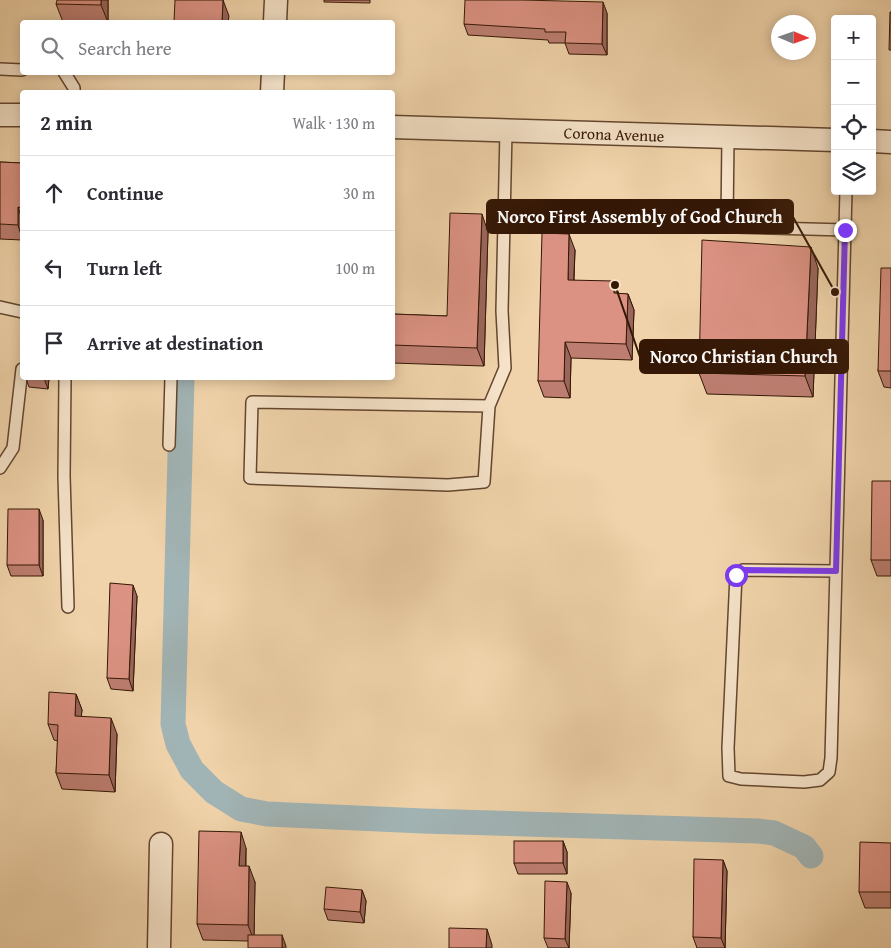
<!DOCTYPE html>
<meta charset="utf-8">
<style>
:root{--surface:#fff;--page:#f2f2f3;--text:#2b2b33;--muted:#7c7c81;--line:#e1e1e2}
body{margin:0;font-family:"Gentium Book Plus",serif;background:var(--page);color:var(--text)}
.controls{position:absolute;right:15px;top:15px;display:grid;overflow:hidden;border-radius:5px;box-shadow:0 2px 12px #0003}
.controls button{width:45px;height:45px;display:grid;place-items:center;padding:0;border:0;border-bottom:1px solid var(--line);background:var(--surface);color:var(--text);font:25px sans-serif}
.compass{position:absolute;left:771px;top:15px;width:45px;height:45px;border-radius:50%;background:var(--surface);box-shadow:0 2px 12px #0003;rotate:92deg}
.stop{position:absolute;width:15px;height:15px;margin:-11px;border:4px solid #7c3aed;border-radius:50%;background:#fff}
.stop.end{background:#7c3aed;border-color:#fff;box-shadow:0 1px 5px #0008}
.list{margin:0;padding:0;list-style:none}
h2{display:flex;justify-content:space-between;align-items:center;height:65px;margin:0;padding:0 20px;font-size:21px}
h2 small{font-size:16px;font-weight:400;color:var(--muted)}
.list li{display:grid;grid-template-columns:32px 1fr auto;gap:15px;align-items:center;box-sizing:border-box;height:75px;padding:0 20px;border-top:1px solid var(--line)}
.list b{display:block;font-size:19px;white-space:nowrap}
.list em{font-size:16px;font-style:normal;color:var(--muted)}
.icon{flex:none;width:28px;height:28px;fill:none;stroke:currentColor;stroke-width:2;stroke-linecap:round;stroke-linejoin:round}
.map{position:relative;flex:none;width:891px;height:948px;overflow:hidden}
.search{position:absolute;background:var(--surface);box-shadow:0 2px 12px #0003;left:20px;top:20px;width:375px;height:55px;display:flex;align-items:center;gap:12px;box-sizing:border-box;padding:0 18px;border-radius:5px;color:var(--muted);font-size:19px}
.panel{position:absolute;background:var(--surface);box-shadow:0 2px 12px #0003;left:20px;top:90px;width:375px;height:290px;border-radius:5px}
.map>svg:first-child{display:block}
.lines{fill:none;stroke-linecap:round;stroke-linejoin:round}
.canal{stroke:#a1b4b5;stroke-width:25}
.service-casing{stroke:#63462e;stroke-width:14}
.minor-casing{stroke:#63462e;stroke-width:25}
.service{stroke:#f5e2c8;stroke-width:11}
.minor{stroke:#f5e2c8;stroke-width:22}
.wall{fill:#bd7e71;stroke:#341705}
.shaded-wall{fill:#9a665c;stroke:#341705}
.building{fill:#dc9283;stroke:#341705}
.route{stroke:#7c3aed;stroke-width:6}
.labels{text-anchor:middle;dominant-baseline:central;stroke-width:4;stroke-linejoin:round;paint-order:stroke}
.street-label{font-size:16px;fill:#341705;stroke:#f5e2c8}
.leader{fill:none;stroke:#341705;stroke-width:2}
.callout-dot{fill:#341705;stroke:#f5e2c8;stroke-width:2}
.callout{fill:#341705;stroke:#341705;stroke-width:2}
.callout-label{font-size:18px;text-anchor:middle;font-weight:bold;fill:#fff}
</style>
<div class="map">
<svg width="891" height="948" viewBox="0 0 891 948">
<rect width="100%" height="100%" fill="#f0d3aa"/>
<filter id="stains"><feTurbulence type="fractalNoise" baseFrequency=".004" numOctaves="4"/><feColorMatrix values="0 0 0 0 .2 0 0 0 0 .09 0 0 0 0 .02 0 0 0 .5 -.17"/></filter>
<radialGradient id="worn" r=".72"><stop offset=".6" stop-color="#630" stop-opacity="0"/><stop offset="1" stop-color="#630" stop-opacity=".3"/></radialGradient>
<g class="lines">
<path class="canal" d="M 182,378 L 173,724 L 178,744 L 192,770 L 214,792 L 241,809 L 267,814 L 423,821 L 758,831 L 774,833 L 804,847 L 811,856"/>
<g class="service-casing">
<g id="service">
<path d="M 0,69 L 22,70"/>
<path d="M 64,72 L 74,88 L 74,92"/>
<path d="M 728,137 L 727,223 L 737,227 L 845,230"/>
<path d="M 0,307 L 22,312"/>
<path d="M 65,378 L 64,476 L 68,607"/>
<path d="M 489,406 L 484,482 L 448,485 L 250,478 L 252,402 L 489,406 L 505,368 L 502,311 L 506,131"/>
<path d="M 169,445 L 171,378"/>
<path d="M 0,468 L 13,448 L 22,369"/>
<path d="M 836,571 L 743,570 L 736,575 L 728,748 L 729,776 L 741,779 L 804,782 L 820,780 L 829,772 L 831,758 L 846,191"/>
</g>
</g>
<g class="minor-casing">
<g id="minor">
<path d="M 275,22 L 276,0"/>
<path d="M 272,92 L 273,72"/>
<path d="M 0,115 L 22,115"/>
<path d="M 392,127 L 835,140"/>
<path d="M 872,141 L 891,142"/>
<path d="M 159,948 L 161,844"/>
</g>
</g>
<use href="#service" class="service"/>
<use href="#minor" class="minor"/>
</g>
<g class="wall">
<path d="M 108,0 L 108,22 L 63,22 L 56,4 Z"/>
<path d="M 324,0 L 370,0 L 370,3 L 324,2 Z"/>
<path d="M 607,13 L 607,55 L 569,54 L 565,43 L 549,43 L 548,40 L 468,35 L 464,24 Z"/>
<path d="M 0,162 L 22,163 L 22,240 L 0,239 Z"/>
<path d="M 488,232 L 484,366 L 392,363 L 392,314 L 447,316 Z"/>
<path d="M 575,250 L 574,280 L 619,294 L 628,294 L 634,310 L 632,360 L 571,358 L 570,398 L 544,397 L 538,381 Z"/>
<path d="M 818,268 L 813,397 L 707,394 L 699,373 Z"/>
<path d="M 891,268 L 891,388 L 884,387 L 878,371 Z"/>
<path d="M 26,378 L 49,378 L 48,389 L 29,387 Z"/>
<path d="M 891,481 L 891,576 L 877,576 L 871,560 Z"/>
<path d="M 43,520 L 43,576 L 11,576 L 7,565 Z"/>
<path d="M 137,596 L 133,691 L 111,689 L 107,678 Z"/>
<path d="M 76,694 L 82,710 L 81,716 L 117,734 L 115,792 L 62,789 L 56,773 L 58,741 L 54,740 L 48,724 Z"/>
<path d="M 563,841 L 567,852 L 567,874 L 518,874 L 514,863 Z"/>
<path d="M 891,843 L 891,908 L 865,908 L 859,892 Z"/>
<path d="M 246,848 L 246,866 L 255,882 L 254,935 L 286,946 L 248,941 L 203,940 L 197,924 Z"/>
<path d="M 723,860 L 727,871 L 725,948 L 697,948 L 693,937 Z"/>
<path d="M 362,890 L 366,901 L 364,923 L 328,920 L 324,909 Z"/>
<path d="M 571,893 L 569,948 L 548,948 L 544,938 Z"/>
</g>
<g class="shaded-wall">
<path d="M 101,0 L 108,0 L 108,22 L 101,5 Z"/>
<path d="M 223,0 L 229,16 L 228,22 L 222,22 Z"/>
<path d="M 603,2 L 607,13 L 607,55 L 602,44 Z"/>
<path d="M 18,207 L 22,219 L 22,238 L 18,225 Z"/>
<path d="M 482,214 L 488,232 L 484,366 L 477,348 Z"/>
<path d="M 569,234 L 575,250 L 573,296 L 568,280 Z"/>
<path d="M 811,247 L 818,268 L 813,397 L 805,376 Z"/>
<path d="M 614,281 L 620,297 L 614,293 Z"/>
<path d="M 628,294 L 634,310 L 632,360 L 626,344 Z"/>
<path d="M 565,342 L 571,358 L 570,398 L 564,381 Z"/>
<path d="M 44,378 L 49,378 L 48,389 Z"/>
<path d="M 39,509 L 43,520 L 43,576 L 39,565 Z"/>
<path d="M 133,585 L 137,596 L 133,691 L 129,679 Z"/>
<path d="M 76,694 L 82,710 L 80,732 L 75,716 Z"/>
<path d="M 111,718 L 117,734 L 115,792 L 109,775 Z"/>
<path d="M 241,832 L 246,848 L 245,882 L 239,866 Z"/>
<path d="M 563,841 L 567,852 L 567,874 L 563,863 Z"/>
<path d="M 723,860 L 727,871 L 725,948 L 721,938 Z"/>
<path d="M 249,866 L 255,882 L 254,941 L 248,925 Z"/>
<path d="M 567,882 L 571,893 L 569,948 L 565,939 Z"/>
<path d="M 362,890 L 366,901 L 364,923 L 360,912 Z"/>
<path d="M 487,929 L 492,945 L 492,948 L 486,948 Z"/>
<path d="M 282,935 L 286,946 L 286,948 L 282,948 Z"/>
</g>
<g class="building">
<path d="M 57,0 L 101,0 L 101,5 L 56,4 Z"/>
<path d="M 175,0 L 223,0 L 222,22 L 174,22 Z"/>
<path d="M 465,0 L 522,0 L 603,2 L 602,44 L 565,43 L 566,32 L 545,32 L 545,29 L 464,24 Z"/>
<path d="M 890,12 L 891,12 L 891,50 L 889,50 Z"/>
<path d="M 0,162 L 22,163 L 22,208 L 18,207 L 18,225 L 0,224 Z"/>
<path d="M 450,213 L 482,214 L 477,348 L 392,345 L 392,314 L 447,316 Z"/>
<path d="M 542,233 L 569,234 L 568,280 L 614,281 L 614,293 L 628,294 L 626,344 L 565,342 L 564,381 L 538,381 Z"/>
<path d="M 702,240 L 811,247 L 805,376 L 699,373 Z"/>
<path d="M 881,268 L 891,268 L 891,371 L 878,371 Z"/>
<path d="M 872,481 L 891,481 L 891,560 L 871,560 Z"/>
<path d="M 8,509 L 39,509 L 39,565 L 7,565 Z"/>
<path d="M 110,583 L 133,585 L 129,679 L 107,678 Z"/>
<path d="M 49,692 L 76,694 L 75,716 L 111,718 L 109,775 L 56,773 L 58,725 L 48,724 Z"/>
<path d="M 199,831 L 241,832 L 239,866 L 249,866 L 248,925 L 197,924 Z"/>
<rect x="514" y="841" width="49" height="22"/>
<path d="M 860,842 L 891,843 L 891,892 L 859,892 Z"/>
<path d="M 694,859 L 723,860 L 721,938 L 693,937 Z"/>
<path d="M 545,881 L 567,882 L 565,939 L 544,938 Z"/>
<path d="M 326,887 L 362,890 L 360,912 L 324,909 Z"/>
<path d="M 449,928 L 487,929 L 486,948 L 449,948 Z"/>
<rect x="248" y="935" width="34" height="13"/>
</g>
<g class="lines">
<path class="route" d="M 736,575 L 743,570 L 836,571 L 845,230"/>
</g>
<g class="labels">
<g class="street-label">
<text transform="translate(614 134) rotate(2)">Corona Avenue</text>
</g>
</g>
<path class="leader" d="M835 292L793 217M615 285L640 357"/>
<g class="callout-dot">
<circle cx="835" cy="292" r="5"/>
<circle cx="615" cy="285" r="5"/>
</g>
<g class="callout">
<rect x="487" y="200" width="306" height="33" rx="5"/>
<rect x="640" y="340" width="208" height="33" rx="5"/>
</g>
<g class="callout-label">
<text x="640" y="223">Norco First Assembly of God Church</text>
<text x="744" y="363">Norco Christian Church</text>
</g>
<rect width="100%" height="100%" filter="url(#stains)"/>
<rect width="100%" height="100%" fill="url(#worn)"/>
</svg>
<div class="controls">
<button>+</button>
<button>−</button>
<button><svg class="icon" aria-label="locate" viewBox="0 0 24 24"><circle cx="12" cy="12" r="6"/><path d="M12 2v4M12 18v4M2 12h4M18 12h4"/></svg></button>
<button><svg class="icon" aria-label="layers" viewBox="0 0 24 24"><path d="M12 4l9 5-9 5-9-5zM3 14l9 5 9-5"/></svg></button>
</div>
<svg class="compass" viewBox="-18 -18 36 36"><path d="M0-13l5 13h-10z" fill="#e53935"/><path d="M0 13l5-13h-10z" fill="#7c7c81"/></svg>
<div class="stop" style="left:736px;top:575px"></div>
<div class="stop end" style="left:845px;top:230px"></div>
<div class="search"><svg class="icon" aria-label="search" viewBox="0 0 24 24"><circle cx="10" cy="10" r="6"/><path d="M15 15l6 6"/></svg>Search here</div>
<section class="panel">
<h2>2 min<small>Walk · 130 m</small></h2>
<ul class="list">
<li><svg class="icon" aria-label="ahead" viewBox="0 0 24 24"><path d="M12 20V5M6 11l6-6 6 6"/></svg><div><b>Continue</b></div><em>30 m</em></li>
<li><svg class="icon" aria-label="left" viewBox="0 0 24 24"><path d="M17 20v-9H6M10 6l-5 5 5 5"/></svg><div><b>Turn left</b></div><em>100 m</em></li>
<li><svg class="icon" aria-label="arrive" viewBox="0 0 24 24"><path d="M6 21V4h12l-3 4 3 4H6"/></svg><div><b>Arrive at destination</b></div></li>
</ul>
</section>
</div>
